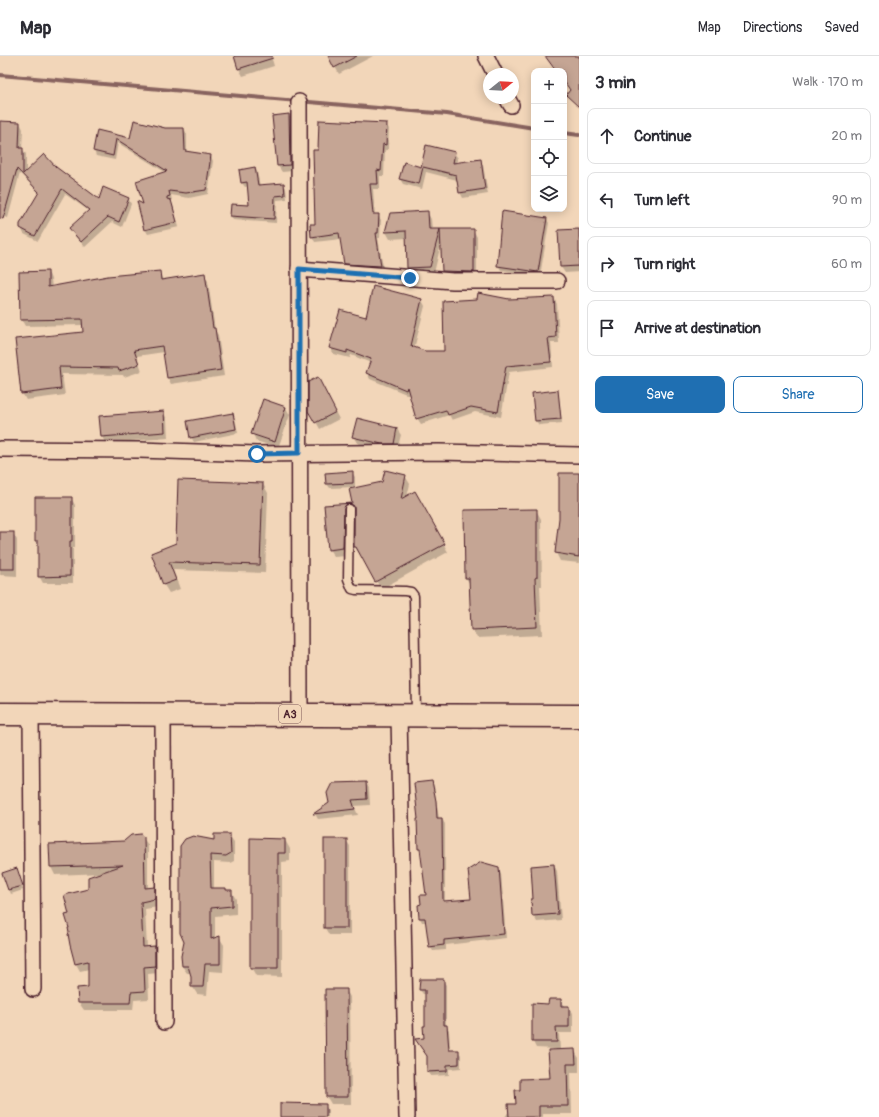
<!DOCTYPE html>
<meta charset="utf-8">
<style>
:root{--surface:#fff;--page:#f2f2f3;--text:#2b2b33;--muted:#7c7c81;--line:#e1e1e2;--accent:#1f6fb2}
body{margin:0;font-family:Pangolin,sans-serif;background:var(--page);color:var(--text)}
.controls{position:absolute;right:12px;top:12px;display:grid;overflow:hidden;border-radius:8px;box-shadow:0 2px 10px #0003}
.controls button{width:36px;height:36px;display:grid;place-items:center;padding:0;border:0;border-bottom:1px solid var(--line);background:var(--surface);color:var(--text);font:20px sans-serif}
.compass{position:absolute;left:483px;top:12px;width:36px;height:36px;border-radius:50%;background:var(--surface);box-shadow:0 2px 10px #0003;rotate:72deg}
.stop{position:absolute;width:12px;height:12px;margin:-9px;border:3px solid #1f6fb2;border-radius:50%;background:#fff}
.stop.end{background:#1f6fb2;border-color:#fff;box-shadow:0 1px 4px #0008}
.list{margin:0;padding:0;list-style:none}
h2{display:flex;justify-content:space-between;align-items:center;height:52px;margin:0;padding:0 16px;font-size:17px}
h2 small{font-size:13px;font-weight:400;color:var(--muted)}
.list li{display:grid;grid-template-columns:26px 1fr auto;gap:12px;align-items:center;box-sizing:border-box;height:56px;margin:0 8px 8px;padding:0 8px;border:1px solid var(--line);border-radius:8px}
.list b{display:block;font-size:15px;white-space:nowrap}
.list em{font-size:13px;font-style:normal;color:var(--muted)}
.actions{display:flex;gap:8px;padding:12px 16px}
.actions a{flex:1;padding:9px 0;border:1px solid var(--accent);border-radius:8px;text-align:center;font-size:14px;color:var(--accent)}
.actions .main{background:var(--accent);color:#fff}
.icon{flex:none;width:22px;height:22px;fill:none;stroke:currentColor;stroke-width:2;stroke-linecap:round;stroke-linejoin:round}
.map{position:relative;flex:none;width:579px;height:1061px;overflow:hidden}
header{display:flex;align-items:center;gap:24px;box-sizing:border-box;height:56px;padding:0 20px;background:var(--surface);border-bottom:1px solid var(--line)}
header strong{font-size:19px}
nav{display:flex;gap:22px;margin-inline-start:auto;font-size:14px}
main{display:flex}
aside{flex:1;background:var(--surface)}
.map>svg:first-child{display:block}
.shadow{fill:#0003}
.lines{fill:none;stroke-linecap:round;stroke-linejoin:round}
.stream{stroke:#88635f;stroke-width:4}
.building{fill:#c5a594;stroke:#4a1f2b}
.service-casing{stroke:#4a1f2b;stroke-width:11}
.minor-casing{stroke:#4a1f2b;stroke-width:18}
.trunk-casing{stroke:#4a1f2b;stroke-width:25}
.service{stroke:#f2d6b9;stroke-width:8}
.minor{stroke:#f2d6b9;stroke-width:15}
.trunk{stroke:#f2d6b9;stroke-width:22}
.route{stroke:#1f6fb2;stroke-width:5}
.labels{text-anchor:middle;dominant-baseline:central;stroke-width:4;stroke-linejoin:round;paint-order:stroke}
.shield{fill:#f2d6b9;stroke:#7c5656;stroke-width:1}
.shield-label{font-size:11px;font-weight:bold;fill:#4a1f2b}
</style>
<header>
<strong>Map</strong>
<nav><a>Map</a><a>Directions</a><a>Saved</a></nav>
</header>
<main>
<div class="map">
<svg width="579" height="1061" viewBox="0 0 579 1061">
<rect width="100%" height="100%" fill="#f2d6b9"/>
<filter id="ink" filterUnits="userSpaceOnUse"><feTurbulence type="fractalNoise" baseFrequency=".025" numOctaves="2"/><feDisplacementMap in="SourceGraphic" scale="8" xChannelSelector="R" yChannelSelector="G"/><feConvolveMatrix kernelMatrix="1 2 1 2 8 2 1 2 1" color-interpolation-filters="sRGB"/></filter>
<g filter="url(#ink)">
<g class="shadow">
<path d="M 235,0 L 271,0 L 274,10 L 243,20 L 239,13 Z"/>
<path d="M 329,0 L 373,0 L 339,18 Z"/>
<path d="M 289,60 L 293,66 L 293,115 L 282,116 L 278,110 Z"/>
<path d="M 0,66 L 20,67 L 23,73 L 22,93 L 26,98 L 26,117 L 55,111 L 99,144 L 128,142 L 131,148 L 122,171 L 112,166 L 85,191 L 73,178 L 70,172 L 89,155 L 65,138 L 38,185 L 24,178 L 21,172 L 39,137 L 20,117 L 8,162 L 0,160 Z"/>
<path d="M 386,68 L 389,73 L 388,94 L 385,94 L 384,120 L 380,120 L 380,133 L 373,133 L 375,159 L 378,159 L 381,164 L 380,182 L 378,182 L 384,216 L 349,213 L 345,207 L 341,183 L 315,186 L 312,180 L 316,169 Z"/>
<path d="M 165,73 L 184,73 L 187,78 L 187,96 L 211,100 L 213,105 L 208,138 L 189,142 L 171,139 L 172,145 L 171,145 L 173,149 L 179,171 L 148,178 L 145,173 L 145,149 L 165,116 L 118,87 L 115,104 L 96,100 L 94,95 L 98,75 L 131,83 Z"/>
<path d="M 427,90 L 454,97 L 458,102 L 456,108 L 480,104 L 483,109 L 488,138 L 463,142 L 460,136 L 457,124 L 426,116 L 422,133 L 403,128 L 400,123 L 422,112 Z"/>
<path d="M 255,112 L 257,116 L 260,130 L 283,128 L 286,132 L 287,143 L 277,144 L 276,167 L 233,164 L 231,160 L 250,150 L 248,130 L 245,131 L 242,127 Z"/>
<path d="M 427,156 L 431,163 L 432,174 L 439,174 L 441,177 L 473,174 L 477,181 L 477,222 L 447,222 L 443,215 L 441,188 L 434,217 L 412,218 L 408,211 L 407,182 L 390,183 L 386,176 L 391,158 Z"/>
<path d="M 547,163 L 549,167 L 540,220 L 501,214 L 498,209 Z"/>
<path d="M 579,174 L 579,216 L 565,217 L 561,211 Z"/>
<path d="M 48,216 L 51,223 L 52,232 L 159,216 L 163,224 L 204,219 L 208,225 L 215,274 L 218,279 L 224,320 L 171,328 L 168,322 L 164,296 L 137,300 L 142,315 L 124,321 L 123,319 L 62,318 L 65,339 L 26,344 L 22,337 L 84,277 L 83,269 L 25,270 L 21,263 Z"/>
<path d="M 374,232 L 422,244 L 425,250 L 414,293 L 425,296 L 446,296 L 509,244 L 554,242 L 557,248 L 559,287 L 551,287 L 553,311 L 509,316 L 501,361 L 475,356 L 452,364 L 449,359 L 421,368 L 417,362 L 411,340 L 370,323 L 367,317 L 371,307 L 351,299 L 350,302 L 334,298 L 330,292 L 340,255 L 366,263 Z"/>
<path d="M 317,322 L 339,363 L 320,373 L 310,355 Z"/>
<path d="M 557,335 L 559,340 L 562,367 L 539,369 L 536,365 L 533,338 Z"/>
<path d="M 286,352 L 290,359 L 278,392 L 256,385 L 253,378 Z"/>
<path d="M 163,356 L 167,363 L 168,382 L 105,387 L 102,380 Z"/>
<path d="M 232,358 L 235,362 L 238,377 L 194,386 L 191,381 Z"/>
<path d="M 397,373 L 401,379 L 397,394 L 386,394 L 357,387 L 353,380 Z"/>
<path d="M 352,416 L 355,421 L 355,431 L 330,432 L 327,428 Z"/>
<path d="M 579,418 L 579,507 L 560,505 L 556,497 L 560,462 Z"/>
<path d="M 405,420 L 410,428 L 407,441 L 415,436 L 448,496 L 381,533 L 361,499 L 360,499 L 355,491 L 355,456 L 354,455 L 349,458 L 347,500 L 334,501 L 329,493 L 325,450 L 353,448 L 383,427 Z"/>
<path d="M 263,428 L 268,437 L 265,517 L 173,514 L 180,533 L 169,537 L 164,529 L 152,498 L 177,488 Z"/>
<path d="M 71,442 L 75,449 L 75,492 L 73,492 L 73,527 L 43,527 L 39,520 L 39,490 L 36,485 Z"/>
<path d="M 536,454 L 541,463 L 542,530 L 540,530 L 542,579 L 477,582 L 472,573 L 470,528 L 466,522 Z"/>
<path d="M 0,477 L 13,477 L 17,484 L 17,520 L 0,519 Z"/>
<path d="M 432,726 L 434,730 L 439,763 L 442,763 L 445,768 L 445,846 L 472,844 L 498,812 L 501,817 L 506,882 L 446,889 L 446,894 L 433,895 L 430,890 L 426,866 L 422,866 L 420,862 L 422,849 L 427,840 L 421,795 L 419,792 Z"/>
<path d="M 366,727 L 369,732 L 370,749 L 354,750 L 358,759 L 318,763 L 315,758 Z"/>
<path d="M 229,779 L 234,786 L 234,805 L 230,807 L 214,806 L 214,833 L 231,835 L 236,843 L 236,858 L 215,860 L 215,883 L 219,881 L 224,889 L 223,916 L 209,915 L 207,939 L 197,938 L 192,930 L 192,917 L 187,917 L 182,910 L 185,886 L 181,790 L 215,785 Z"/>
<path d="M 143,782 L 148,789 L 148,833 L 154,832 L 158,839 L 158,851 L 145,853 L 147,892 L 154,891 L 158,899 L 159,917 L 148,918 L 149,943 L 134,944 L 133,954 L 84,954 L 79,947 L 89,932 L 89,913 L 80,915 L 76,908 L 70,878 L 70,859 L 103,817 L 55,819 L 51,811 L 50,789 L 124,786 Z"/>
<path d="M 251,783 L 285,784 L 290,793 L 290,805 L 282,806 L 282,921 L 256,920 L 251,911 Z"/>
<path d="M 346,784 L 350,790 L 350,879 L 329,879 L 325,872 Z"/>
<path d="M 554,809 L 557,815 L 561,864 L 537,866 L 533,859 L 535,844 Z"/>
<path d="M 17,816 L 23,834 L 11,838 L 3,817 Z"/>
<path d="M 443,924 L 446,929 L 446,970 L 449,974 L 450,995 L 458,995 L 461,999 L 461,1012 L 449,1013 L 449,1019 L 431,1020 L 428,1015 L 428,1001 L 425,983 L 426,938 L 423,938 L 420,934 Z"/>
<path d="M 346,934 L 350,941 L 351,1048 L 331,1048 L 327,1041 Z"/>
<path d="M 561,944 L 565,951 L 569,951 L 573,957 L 573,977 L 559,977 L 560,994 L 574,994 L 579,1002 L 579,1016 L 571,1016 L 572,1058 L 543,1058 L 543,1061 L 505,1061 L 509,1055 L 517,1049 L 551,1023 L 556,993 L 536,992 L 533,986 L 549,949 Z"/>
<path d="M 325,1049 L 328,1054 L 328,1061 L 281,1061 Z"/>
</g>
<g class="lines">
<g class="stream">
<path d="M 0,19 L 447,58 L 534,72"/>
<path d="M 564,77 L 579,79"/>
</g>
</g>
<g class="building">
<path d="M 234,0 L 272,0 L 273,2 L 238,13 Z"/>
<path d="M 328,0 L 357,0 L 334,12 Z"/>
<path d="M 545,0 L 579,0 L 579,51 L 566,39 L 570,34 L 564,25 L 564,15 L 556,15 Z"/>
<path d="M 289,58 L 290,109 L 277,110 L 272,60 Z"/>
<path d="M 134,64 L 165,72 L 184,72 L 185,95 L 211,99 L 206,134 L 186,137 L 169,135 L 170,140 L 167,141 L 167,143 L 171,144 L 177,166 L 144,174 L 137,145 L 143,148 L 136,125 L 167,115 L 116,83 L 113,100 L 93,95 L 97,74 L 130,82 Z"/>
<path d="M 319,64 L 387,67 L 386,89 L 383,88 L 381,115 L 377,114 L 378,128 L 370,128 L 373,158 L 379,158 L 378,177 L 376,177 L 381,210 L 344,208 L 339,177 L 311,181 L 310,168 L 315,168 L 313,94 L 318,94 Z"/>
<path d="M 0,65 L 20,66 L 19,92 L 23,92 L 23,118 L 44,98 L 56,111 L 99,143 L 103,131 L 129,142 L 119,166 L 108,161 L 81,186 L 69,172 L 89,154 L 62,133 L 35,180 L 20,172 L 20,168 L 39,136 L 17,113 L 3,163 L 0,162 Z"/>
<path d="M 426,89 L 455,96 L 453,107 L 481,103 L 485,133 L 459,137 L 456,119 L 423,111 L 419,128 L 399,123 L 404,106 L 421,111 Z"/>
<path d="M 255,111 L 258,129 L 284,127 L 285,139 L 275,140 L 274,163 L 230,160 L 231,148 L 249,149 L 247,126 L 241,127 L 239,114 Z"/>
<path d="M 428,155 L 429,173 L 440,173 L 430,211 L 407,212 L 406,175 L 385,176 L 390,157 Z"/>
<path d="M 502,155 L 547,162 L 538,216 L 497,210 Z"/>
<path d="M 440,173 L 474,173 L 474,216 L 442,215 Z"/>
<path d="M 579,173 L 579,210 L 560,211 L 558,174 Z"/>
<path d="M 48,215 L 48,231 L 108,220 L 160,215 L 161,224 L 205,217 L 213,272 L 215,272 L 221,314 L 167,322 L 162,290 L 134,294 L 139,308 L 119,315 L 118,312 L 59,311 L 61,333 L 21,338 L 15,283 L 83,276 L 82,263 L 20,264 L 19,216 Z"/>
<path d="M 373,230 L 422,243 L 411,290 L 425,295 L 444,295 L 443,245 L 477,243 L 478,237 L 509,243 L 554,241 L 556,281 L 548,282 L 551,306 L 506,310 L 498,356 L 471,351 L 448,359 L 446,354 L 416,363 L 407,331 L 406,334 L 366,317 L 371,303 L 347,294 L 347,297 L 329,292 L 340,254 L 366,261 Z"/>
<path d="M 318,321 L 336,356 L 315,367 L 308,355 L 308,326 Z"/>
<path d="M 558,334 L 561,363 L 535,365 L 532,337 Z"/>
<path d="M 263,343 L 286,351 L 275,386 L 251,378 Z"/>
<path d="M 164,355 L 165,376 L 101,381 L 99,360 Z"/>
<path d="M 233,357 L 236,373 L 190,382 L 187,365 Z"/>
<path d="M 357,362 L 397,372 L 394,388 L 382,388 L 352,381 Z"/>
<path d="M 385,414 L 406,419 L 401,443 L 415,435 L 445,488 L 375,526 L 356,491 L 354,491 L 354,450 L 351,448 L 347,448 L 344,453 L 343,492 L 328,494 L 324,449 L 352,447 L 349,433 L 382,426 Z"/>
<path d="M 353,415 L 353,427 L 326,428 L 325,417 Z"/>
<path d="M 559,417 L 579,417 L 579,501 L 555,497 L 559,462 Z"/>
<path d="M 178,424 L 263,427 L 260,509 L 169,506 L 176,524 L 163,529 L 151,497 L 176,487 Z"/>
<path d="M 35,441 L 72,441 L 72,485 L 70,485 L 70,520 L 38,521 L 38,485 L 35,485 Z"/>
<path d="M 537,453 L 537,521 L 535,522 L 537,571 L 471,574 L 469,522 L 465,522 L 464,454 Z"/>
<rect x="0" y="476" width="14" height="37"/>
<path d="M 432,725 L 436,745 L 437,762 L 442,762 L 443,845 L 471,843 L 468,814 L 481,806 L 499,811 L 504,878 L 444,884 L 444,889 L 429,891 L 425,862 L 419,862 L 418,849 L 421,848 L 420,839 L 426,839 L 420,793 L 418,793 L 417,763 L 418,763 L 414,727 Z"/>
<path d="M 366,726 L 367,743 L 352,744 L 355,753 L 313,758 L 329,747 L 327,737 L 332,727 Z"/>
<path d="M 141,778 L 144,781 L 145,832 L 155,831 L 155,843 L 141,846 L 143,891 L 155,890 L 155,910 L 144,911 L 145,935 L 131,936 L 130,947 L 78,947 L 77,932 L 88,931 L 88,905 L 75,908 L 70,889 L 68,878 L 69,877 L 68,872 L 69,872 L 65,859 L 69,858 L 64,839 L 88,833 L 88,821 L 123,809 L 50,811 L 49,788 L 124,785 L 131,779 Z"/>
<path d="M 214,778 L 230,778 L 231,797 L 226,800 L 210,799 L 211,832 L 226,832 L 226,834 L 232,834 L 232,850 L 211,852 L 211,883 L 220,880 L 220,908 L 205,908 L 203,931 L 191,931 L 191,920 L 188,910 L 182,910 L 181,900 L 184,886 L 180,877 L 180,790 L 185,783 L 193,780 L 214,784 Z"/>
<path d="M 250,782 L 285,783 L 285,797 L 278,797 L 278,912 L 250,912 Z"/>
<rect x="324" y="783" width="23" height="89"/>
<path d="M 554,808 L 558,858 L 532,860 L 531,843 L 533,843 L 531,810 Z"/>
<path d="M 17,812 L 23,830 L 8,834 L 2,817 Z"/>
<path d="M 420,923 L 444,923 L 444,969 L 447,969 L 449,994 L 459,994 L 459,1008 L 447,1009 L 447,1015 L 427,1016 L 427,1000 L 415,983 L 424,982 L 423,970 L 425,970 L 425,934 L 419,934 Z"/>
<path d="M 325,933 L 347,933 L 348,1041 L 326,1041 Z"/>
<path d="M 549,943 L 561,943 L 561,950 L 569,950 L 569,971 L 556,971 L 557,986 L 532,986 L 532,947 L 548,948 Z"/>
<path d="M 575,993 L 576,1008 L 567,1008 L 568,1050 L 539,1050 L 539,1061 L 509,1061 L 508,1048 L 516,1048 L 515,1034 L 520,1034 L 520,1023 L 550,1022 L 548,994 Z"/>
<path d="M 280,1047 L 326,1048 L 326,1061 L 280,1061 Z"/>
</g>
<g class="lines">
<g class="service-casing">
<path id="service" d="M 349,453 L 348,523 L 352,533 L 356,534 L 405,535 L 411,536 L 414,540 L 416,658"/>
</g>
<g class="minor-casing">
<g id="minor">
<path d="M 486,0 L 495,18"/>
<path d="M 507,42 L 511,49"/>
<path d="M 299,46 L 300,658"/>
<path d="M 299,213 L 453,225 L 557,225"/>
<path d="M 0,393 L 139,394 L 257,398 L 439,396 L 579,399"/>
<path d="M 31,658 L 33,933"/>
<path d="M 163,658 L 164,966"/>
<path d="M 399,659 L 407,1061"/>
</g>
</g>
<g class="trunk-casing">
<path id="trunk" d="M 0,658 L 579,660"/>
</g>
<use href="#service" class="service"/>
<use href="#minor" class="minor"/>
<use href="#trunk" class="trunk"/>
</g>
</g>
<g class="lines" filter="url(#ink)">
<path class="route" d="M 257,398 L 299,397 L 299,213 L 410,222"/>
</g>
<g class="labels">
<rect class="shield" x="279" y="649" width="22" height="18" rx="3"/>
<g class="shield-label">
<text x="290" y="658">A3</text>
</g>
</g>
</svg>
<div class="controls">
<button>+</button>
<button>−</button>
<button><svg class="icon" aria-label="locate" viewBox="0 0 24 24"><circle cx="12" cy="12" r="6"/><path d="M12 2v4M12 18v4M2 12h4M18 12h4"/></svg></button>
<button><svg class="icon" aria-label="layers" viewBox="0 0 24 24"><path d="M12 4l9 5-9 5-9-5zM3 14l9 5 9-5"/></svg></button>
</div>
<svg class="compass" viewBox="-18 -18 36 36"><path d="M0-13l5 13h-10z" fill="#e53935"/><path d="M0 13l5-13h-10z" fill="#7c7c81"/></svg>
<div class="stop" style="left:257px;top:398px"></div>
<div class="stop end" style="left:410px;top:222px"></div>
</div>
<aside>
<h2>3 min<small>Walk · 170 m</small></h2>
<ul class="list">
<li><svg class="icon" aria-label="ahead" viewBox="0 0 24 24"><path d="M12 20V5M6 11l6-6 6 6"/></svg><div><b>Continue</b></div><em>20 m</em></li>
<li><svg class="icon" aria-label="left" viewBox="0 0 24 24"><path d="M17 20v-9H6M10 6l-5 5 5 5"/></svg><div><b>Turn left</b></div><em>90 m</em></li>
<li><svg class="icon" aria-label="right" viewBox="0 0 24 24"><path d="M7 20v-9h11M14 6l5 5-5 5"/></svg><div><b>Turn right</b></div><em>60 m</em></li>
<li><svg class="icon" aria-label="arrive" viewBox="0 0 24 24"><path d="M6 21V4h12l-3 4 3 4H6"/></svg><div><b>Arrive at destination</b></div></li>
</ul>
<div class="actions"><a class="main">Save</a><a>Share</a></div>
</aside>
</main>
